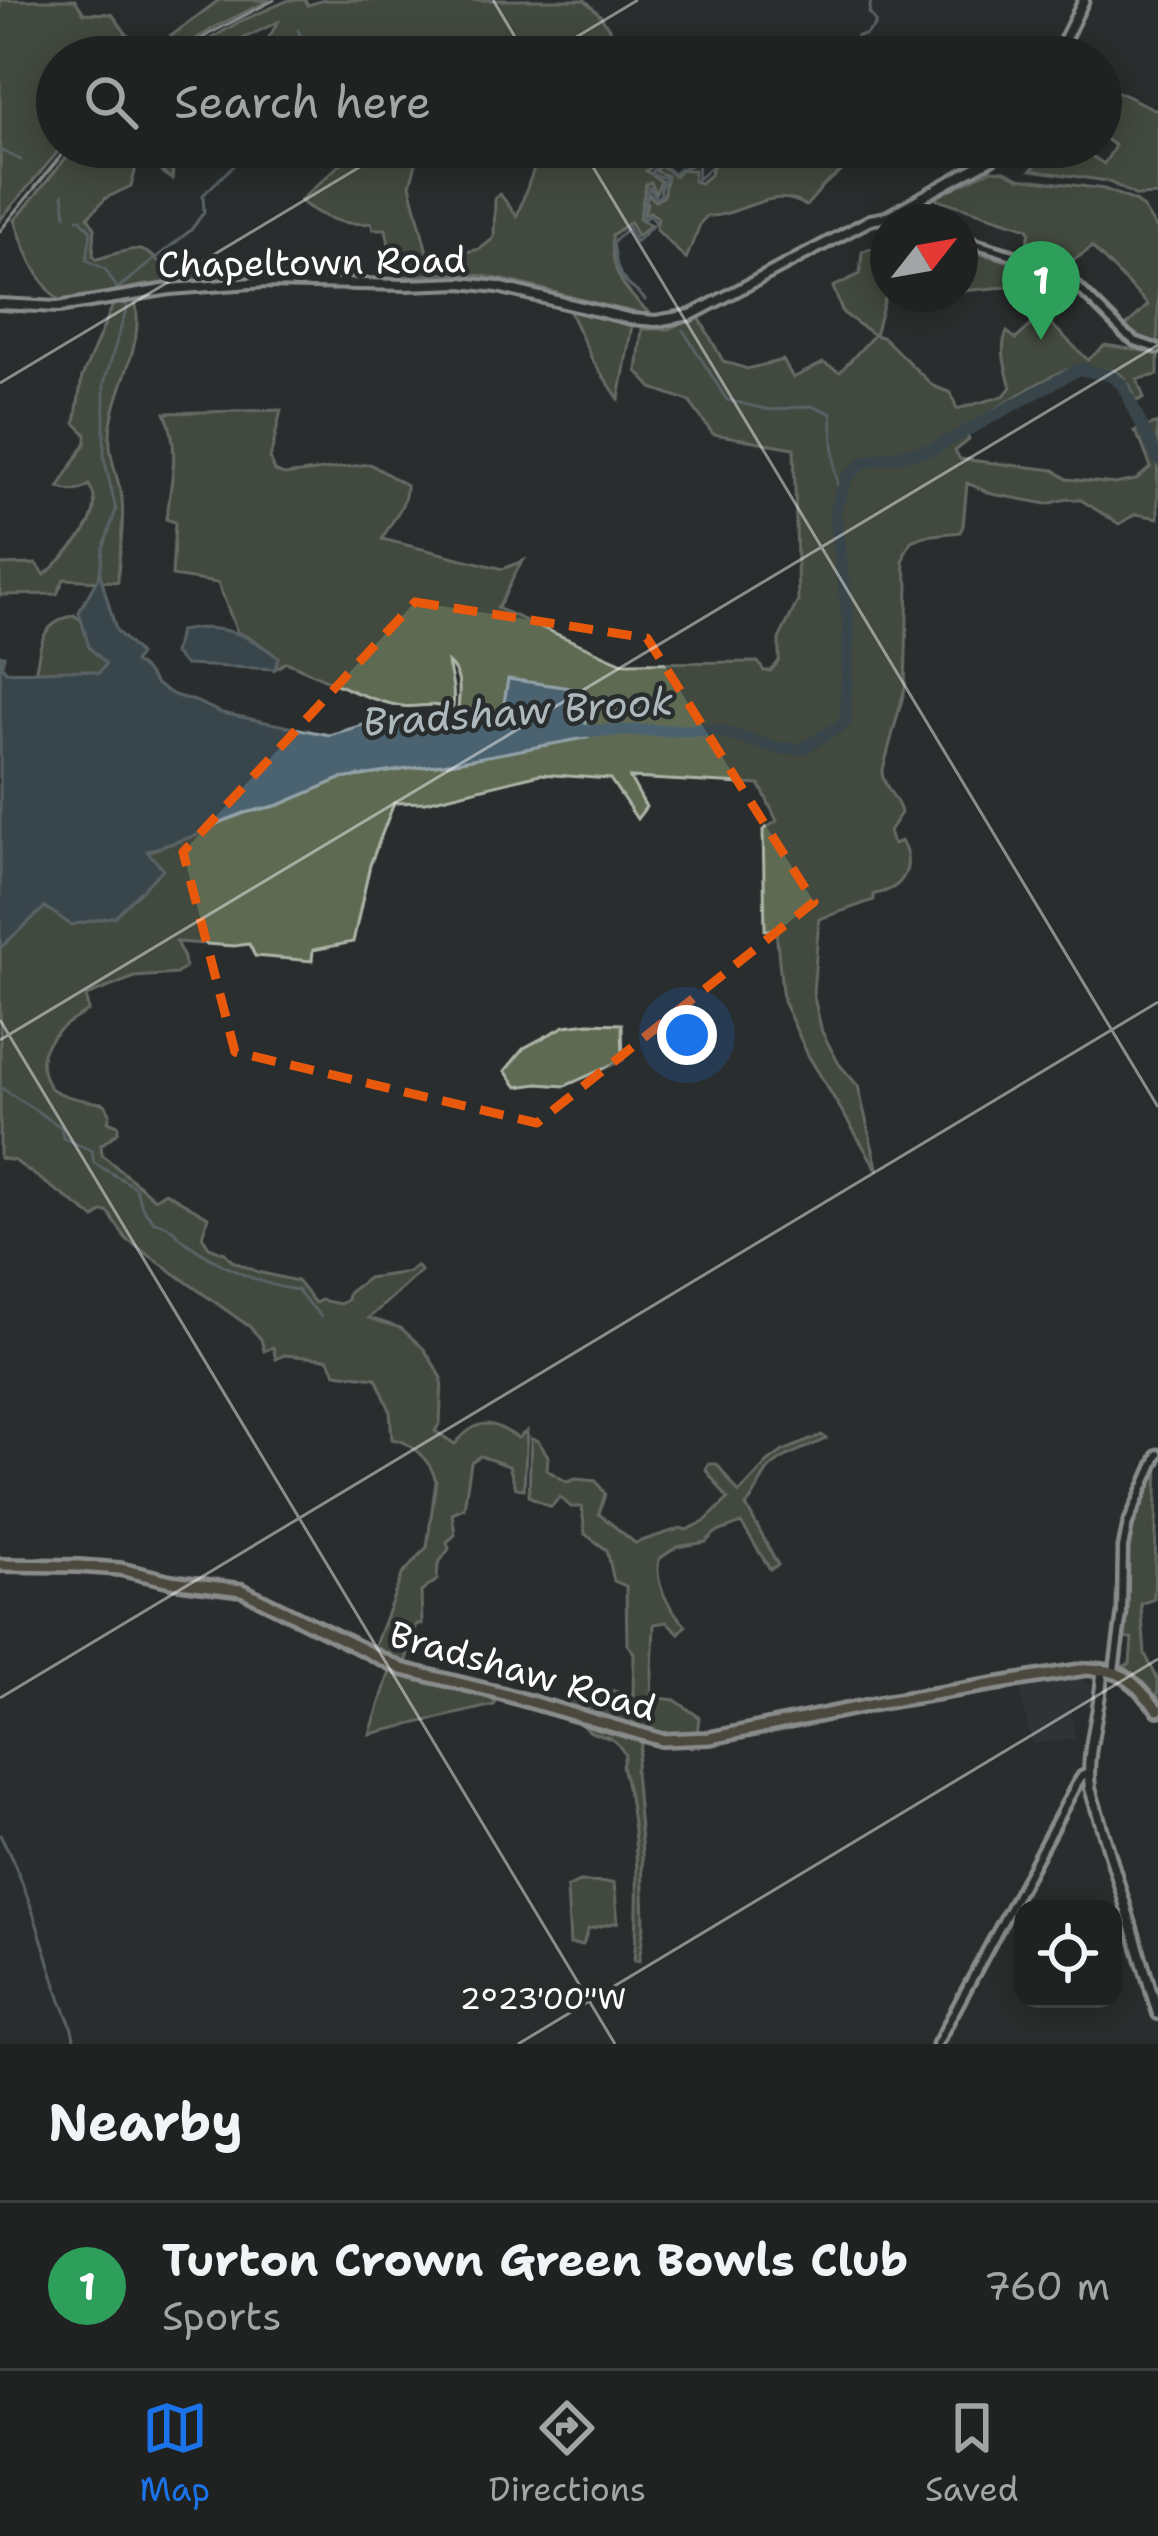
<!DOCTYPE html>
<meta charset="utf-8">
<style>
:root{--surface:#202222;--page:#282a2a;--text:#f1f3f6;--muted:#a2a4a5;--line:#3d3f40;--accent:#1a73e8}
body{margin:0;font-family:"Shantell Sans",sans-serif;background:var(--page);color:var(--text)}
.controls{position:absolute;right:36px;bottom:36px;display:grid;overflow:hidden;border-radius:24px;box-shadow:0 6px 30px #0003}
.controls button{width:108px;height:108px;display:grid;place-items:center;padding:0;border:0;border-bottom:3px solid var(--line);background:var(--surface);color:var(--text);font:60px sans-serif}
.compass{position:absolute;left:870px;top:204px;width:108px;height:108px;border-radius:50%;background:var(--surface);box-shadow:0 6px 30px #0003;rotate:59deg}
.you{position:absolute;left:687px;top:1035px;width:42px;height:42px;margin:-30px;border:9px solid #fff;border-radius:50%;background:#1a73e8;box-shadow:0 0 0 18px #1a73e833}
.badge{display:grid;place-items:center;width:78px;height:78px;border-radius:50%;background:var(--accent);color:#fff;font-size:39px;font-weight:700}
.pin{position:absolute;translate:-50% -99px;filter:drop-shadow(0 3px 6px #0008)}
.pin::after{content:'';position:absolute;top:63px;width:42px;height:36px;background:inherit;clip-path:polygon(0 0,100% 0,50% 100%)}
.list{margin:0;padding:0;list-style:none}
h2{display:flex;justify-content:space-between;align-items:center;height:156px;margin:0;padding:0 48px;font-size:51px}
h2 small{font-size:39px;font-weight:400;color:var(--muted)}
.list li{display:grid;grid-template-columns:78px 1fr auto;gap:36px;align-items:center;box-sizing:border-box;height:168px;padding:0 48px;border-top:3px solid var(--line)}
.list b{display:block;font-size:45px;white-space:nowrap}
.list p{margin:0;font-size:39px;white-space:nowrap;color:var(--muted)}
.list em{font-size:39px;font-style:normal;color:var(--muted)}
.icon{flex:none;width:66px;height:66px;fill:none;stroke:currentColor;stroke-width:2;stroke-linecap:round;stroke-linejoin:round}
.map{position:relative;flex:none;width:1158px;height:2044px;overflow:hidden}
.search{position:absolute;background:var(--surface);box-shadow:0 6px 30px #0003;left:36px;right:36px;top:36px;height:132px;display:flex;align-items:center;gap:30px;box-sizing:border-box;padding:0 42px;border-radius:66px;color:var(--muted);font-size:45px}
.sheet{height:324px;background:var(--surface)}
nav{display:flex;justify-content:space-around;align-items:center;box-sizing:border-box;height:168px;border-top:3px solid var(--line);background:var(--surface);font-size:33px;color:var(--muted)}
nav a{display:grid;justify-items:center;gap:6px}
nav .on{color:var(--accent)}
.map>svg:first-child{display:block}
.built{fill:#373b41}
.green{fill:#5e6b52;stroke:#aeb5a8;stroke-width:3}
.water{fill:#4b646f;stroke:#93a2a9;stroke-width:3}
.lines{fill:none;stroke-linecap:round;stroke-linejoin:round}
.stream{stroke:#93a2a9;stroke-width:3}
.river{stroke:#4b646f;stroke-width:12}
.tertiary-casing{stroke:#fff;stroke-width:15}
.secondary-casing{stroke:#fff;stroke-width:16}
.primary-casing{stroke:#fff;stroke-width:18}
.tertiary{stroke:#2a2d2e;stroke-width:6}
.secondary{stroke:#2a2d2e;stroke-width:8}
.primary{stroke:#736b52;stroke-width:9}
.rail{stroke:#fff;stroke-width:3}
.marked{fill:none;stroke:#e8590c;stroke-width:9;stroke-dasharray:24 15;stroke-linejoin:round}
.ticks{fill:none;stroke:#fff;stroke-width:3;stroke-opacity:0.45}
.labels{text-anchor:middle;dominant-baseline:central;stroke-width:9;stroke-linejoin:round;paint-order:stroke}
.street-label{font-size:36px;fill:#fff;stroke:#2a2d2e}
.water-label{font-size:39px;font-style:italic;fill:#aeb9be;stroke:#2a2d2e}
.ticks-label{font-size:30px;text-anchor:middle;fill:#fff;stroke:#2a2d2e;stroke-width:9;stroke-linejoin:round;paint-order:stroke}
</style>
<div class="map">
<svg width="1158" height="2044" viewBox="0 0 1158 2044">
<rect width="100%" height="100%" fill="#2a2d2e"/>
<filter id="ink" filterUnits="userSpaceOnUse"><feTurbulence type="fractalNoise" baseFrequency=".00833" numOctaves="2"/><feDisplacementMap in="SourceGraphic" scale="24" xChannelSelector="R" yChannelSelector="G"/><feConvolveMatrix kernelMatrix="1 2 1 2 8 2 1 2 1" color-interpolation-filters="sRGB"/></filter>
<g filter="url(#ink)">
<path class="built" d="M 1079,1678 L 1091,1685 L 1093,1706 L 1069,1705 L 1075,1738 L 1032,1744 L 1019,1686 Z"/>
<g class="green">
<path d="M 0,0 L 75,0 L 84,13 L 112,14 L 128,36 L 126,57 L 57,57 L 57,147 L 62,147 L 0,220 Z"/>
<path d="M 219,0 L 270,0 L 217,26 L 166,57 L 143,57 Z"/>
<path d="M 289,0 L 305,0 L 308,5 L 324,0 L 585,0 L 601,16 L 627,57 L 578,57 L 557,33 L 536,57 L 337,57 L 327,41 L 283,44 L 272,57 L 260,53 L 278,22 L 204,57 L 180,57 L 239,22 Z"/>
<path d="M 1101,84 L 1158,111 L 1158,195 L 1137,196 L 1107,181 L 1031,170 L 1047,153 L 1064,150 L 1067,147 L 1078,147 L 1104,164 L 1115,146 L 1101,136 Z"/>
<path d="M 75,147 C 101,147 181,135 172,179 C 158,172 151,157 134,154 L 135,172 L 131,186 L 106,198 L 88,217 L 95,228 L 93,255 L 97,259 C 140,247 140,241 172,275 L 203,269 L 201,279 L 144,285 L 60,302 C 36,278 25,252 15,220 Z"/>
<path d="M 359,147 L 423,147 L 420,149 L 410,185 L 429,260 L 480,249 L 494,238 L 495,198 L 500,194 L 517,216 L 536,163 L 553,147 L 668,147 L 667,158 L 663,158 L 646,171 L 661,181 L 655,194 L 651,182 L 646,184 L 639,219 L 651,225 L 637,236 L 630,222 L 612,235 C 611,275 623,288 651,315 C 593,306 539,285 482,276 C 453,272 424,275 395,277 L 386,229 L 373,229 L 371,223 C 343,226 322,218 300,201 Z"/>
<path d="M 727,147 L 773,149 L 777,154 L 775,158 L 781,167 L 798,147 L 836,147 L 856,160 L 825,184 L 806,206 C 774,183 738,218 707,216 L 701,222 L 686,259 L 656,229 L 658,218 L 650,212 L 643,215 L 647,204 L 646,199 L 649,194 L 655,201 L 663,197 L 667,176 L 656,171 L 657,168 L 661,165 L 675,176 L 681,170 L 694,170 L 693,181 L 700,183 L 710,175 L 717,155 Z"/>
<path d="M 991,170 L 1005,171 L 1019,178 L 1104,189 L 1135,201 L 1143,208 L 1158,231 L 1158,345 L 1143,340 L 1124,328 L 1148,305 L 1092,247 C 1061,272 1062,264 1025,252 L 1030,232 L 1028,228 L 934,198 Z"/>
<path d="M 960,248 L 1052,274 L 1039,284 L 960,291 Z"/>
<path d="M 868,249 L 881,249 L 888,252 L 888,287 L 875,335 L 884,338 L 933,386 L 951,393 L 957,409 L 1004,396 L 1011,387 C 1006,370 999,348 1007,332 L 1016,339 L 1042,315 L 1088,360 L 1105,345 L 1158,353 L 1158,375 L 1137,379 L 1144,398 L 1136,401 C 1132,390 1127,376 1114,371 C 1110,369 1080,366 1076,367 C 1050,372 991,413 965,428 L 969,440 L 955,451 L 960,459 L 1054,470 L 1067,479 L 1115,484 L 1136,480 L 1151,467 L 1141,442 L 1134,431 L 1157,423 L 1158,518 L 1136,514 L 1119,524 L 1081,500 L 1067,499 L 1047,504 L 992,494 L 967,483 L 963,526 L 960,532 L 924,536 L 911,541 L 905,553 L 903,562 L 908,584 L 905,688 L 882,773 C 884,789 898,797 901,813 L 889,831 L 893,844 L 901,841 C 916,867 903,890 874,894 L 874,900 L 819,919 L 813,993 L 822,1032 L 839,1064 L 858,1086 L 878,1171 L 808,1055 L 783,1001 L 776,930 L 765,930 L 763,830 L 777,821 L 760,785 L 630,778 L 646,807 L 637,819 L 610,779 L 540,774 L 426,802 L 394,803 L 370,865 L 353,942 L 313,950 L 312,961 L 255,956 L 249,944 L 234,946 L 176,942 L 184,958 L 185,968 L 176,974 L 135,977 L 86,996 L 88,1011 C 64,1024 31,1046 45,1077 C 49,1087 48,1087 57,1092 C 71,1099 90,1101 105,1104 L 110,1113 L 108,1121 L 118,1125 L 118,1132 L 101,1145 L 102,1155 L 155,1199 L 165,1192 L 208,1217 L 202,1236 L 209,1247 L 225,1253 L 232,1261 L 258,1272 L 297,1281 L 315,1303 L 321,1300 L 340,1304 L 347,1300 L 348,1293 L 368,1278 L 409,1272 L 416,1266 L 421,1271 L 369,1318 L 401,1328 L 424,1349 L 442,1378 L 440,1423 L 435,1431 L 455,1444 C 478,1417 490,1420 518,1438 L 527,1431 L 524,1489 L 516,1488 L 509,1466 L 480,1456 L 471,1462 L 464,1508 L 452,1513 L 455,1535 L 447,1542 L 449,1549 L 438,1564 L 437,1580 L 421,1592 L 422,1624 L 417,1624 L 405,1663 L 373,1650 L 402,1575 L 427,1547 L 436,1481 C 431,1461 412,1442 392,1439 L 390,1410 L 376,1378 L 336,1373 L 328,1359 L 284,1355 L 276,1359 L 273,1347 L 264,1351 L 261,1339 L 250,1327 L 126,1239 L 108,1212 L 102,1212 L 95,1218 L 15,1161 L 0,1158 L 0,948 L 45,907 L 146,852 L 197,835 L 208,827 L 244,813 L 279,805 L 340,779 L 455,762 L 585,737 L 504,709 L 470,719 L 458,711 C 459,693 463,676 448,663 C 451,678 455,690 453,707 L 448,710 C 432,700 420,709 402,706 C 367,701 320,676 286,662 L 275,669 L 278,657 L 254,640 L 237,632 L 218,583 L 172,576 L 175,522 L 166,519 C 171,482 181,448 165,413 L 281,410 L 270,459 L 275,471 L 284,475 L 370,464 L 406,485 C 407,506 391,521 382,539 L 503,569 L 523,561 C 510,578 508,594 497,608 L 623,663 L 758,662 L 764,671 L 771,671 L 779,661 L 779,639 L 798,601 L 794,448 L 713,434 L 689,401 L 652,388 L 637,371 L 642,329 L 668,329 L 696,317 L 700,319 L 723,361 L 747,369 L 783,360 L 793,378 L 823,363 L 840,372 L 874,335 L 843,313 L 833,287 L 860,274 L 862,252 Z"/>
<path d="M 135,300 C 147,350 107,395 110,445 C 111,463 119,481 122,499 C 125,528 118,554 118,582 L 64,579 L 57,594 L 0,595 L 0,565 L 36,564 L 45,575 C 66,554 110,518 89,485 C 80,492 69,492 59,487 L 86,442 L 86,434 L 75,423 L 82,377 L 113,305 Z"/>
<path d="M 569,310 L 632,325 L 619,399 L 593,361 Z"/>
<path d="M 74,615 L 82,621 L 89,647 L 107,664 L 99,673 L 85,670 L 35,674 C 42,642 39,625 74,615 Z"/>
<path d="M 588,1023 L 622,1024 L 623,1060 L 565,1086 L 538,1084 L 517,1087 L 505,1071 L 524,1048 L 565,1026 Z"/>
<path d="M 822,1435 L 826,1439 C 808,1448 777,1456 766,1473 C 758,1484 757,1496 746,1506 L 778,1565 L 770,1569 L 741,1523 L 715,1533 L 706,1542 L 677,1547 L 659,1559 C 654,1583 668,1608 686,1625 L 679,1633 L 667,1622 L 654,1624 L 651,1697 L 675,1700 L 699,1717 L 697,1735 L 664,1735 L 565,1707 L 567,1698 L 594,1687 L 633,1695 L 634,1653 L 627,1644 L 626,1586 L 614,1581 L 607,1550 L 585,1534 L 582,1507 L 571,1507 L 560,1497 L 551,1507 L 529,1496 L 531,1439 L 538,1441 L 548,1456 L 547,1470 L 567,1482 L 576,1479 L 596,1481 L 605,1494 L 599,1514 L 635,1543 L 681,1528 L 686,1530 L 704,1522 L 728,1499 L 706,1470 L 708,1464 L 717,1464 L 739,1493 L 768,1462 L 783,1451 Z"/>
<path d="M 1158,1460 L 1154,1599 L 1141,1604 L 1145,1654 L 1158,1680 L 1158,1702 L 1124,1666 L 1130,1664 L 1132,1639 L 1121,1638 L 1125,1551 L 1131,1525 Z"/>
<path d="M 390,1671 L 495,1700 L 494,1705 L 370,1734 Z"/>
<path d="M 582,1725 L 642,1742 L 635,1771 L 642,1853 L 644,1926 L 639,1961 L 634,1961 C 640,1896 639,1829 622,1766 L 625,1755 C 611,1728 597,1742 582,1725 Z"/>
<path d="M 579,1882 L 614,1883 L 618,1922 L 588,1929 L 583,1945 L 570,1944 L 567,1888 Z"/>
</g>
<g class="water">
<path d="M 100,574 L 116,630 L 139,654 L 134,662 L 146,671 L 156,684 L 174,695 L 195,701 L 222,713 L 329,735 L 366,724 L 427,726 L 464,721 L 503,709 L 508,679 L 578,689 L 586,723 L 585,738 L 455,762 L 340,779 L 279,805 L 244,813 L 208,827 L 197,835 L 147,851 L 163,869 L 115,916 L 71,925 L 45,907 L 0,948 L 0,655 L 4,656 L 2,665 L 6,671 C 37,674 70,666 99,673 L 106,664 L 89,647 L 79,612 Z"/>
<path d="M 199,628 C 234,628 250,637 278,657 L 275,669 L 185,665 L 174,654 L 179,631 Z"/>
</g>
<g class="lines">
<g class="stream">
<path d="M 298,30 L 307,49 L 304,57"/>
<path d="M 857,57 L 859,54 L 855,41 L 857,36 L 865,35 L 875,26 L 875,21 L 869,13 L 871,0"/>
<path d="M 771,147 L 776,149 L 778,153 L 776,158 L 781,165 C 785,156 792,155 796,147"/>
<path d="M 0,150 L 21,160"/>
<path d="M 63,194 L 66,215"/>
<path d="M 78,219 L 81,219 L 91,231 L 87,260 L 105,269 L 119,291"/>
<path d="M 117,289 L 191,230 L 204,212 L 203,195 L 235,164 L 245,147"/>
<path d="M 645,300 C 639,292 630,288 624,280 C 615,269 616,256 613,243 L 628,227 L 636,242 L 656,222 L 649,215 L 644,219 L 641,216 L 649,187 L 656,198 L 661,195 L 660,189 L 666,178 L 651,174 L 659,163 L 674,174 L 679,169 L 698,163 L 697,180 L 711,167 L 717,151 L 724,147"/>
<path d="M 683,330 L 727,400 L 770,410 L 811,406 L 831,413 L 835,471 L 840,495"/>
<path d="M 100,573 L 103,549 L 116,510 L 104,458 L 104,383 L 127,308 L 125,302"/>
<path d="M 0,1087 L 61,1127 L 63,1138 L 92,1151 L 94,1163 L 135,1187 L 142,1207 L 154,1222 C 170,1223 175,1234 187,1243 C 217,1265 260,1285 297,1290 C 304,1301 314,1307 321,1317"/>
<path d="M 0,1835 C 28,1887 42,1942 60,1998 C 65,2013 75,2029 74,2044"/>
</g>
<path class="river" d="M 570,731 L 716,730 L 777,748 L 802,749 L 845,723 L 849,630 L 835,511 L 847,477 L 865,462 L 933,449 L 1079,369 L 1109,375 L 1122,384 L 1158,459"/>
<g class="tertiary-casing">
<g id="tertiary">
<path d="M 886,217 L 904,222"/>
<path d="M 960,239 L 1060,269 L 1125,334 L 1135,341 L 1158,349"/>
<path d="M 1114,1671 L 1122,1613 L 1123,1548 L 1128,1523 L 1158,1454"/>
<path d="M 937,2044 L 1076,1785 L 1082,1776 L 1088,1773"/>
</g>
</g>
<g class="secondary-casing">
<g id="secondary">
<path d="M 1056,57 L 1084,0"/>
<path d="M 0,304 L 58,307 L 170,289 L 265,282 L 406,285 L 461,283 L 498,287 L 631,319 L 656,321 L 691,315 L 870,220 L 886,217 L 993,158 L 1007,147"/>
<path d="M 1102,1669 C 1102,1709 1085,1748 1090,1788 L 1158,2014"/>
</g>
</g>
<g class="primary-casing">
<path id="primary" d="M 0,1565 L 78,1566 L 120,1569 L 171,1581 L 242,1590 L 402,1669 L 500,1693 L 662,1740 L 710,1738 L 885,1702 L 1086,1669 C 1126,1669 1133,1682 1158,1710"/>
</g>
<use href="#tertiary" class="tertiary"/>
<use href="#secondary" class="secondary"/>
<use href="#primary" class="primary"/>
<g class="rail">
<path d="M 173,57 L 209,34 L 274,0"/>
<path d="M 0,231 L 68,147"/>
</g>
</g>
</g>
<path d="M0 0H1158V2044H0ZM 415,602 L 647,638 L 814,902 L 537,1123 L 235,1052 L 183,852 Z" fill="#2a2d2e" fill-opacity=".55" fill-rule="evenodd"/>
<path class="marked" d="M 415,602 L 647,638 L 814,902 L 537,1123 L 235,1052 L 183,852 Z"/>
<path class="ticks" d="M 493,0 L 527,57M 543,57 L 638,0M 581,147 L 1158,1107M 0,383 L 393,147M 0,1020 L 615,2044M 0,1040 L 1158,345M 0,1698 L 1158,1002M 518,2044 L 1158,1659"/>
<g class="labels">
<g class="street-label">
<text transform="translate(312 262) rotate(-1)">Chapeltown Road</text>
<text transform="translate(523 1671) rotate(16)">Bradshaw Road</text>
</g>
<g class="water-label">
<text transform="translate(518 711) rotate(-4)">Bradshaw Brook</text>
</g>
</g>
<g class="ticks-label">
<text x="543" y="2009">2°23'00"W</text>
</g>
</svg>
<div class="controls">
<button><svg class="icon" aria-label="locate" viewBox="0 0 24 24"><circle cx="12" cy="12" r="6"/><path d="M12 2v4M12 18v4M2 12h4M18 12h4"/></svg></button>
</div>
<svg class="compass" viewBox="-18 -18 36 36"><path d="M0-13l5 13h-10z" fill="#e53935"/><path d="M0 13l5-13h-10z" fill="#a2a4a5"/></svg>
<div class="you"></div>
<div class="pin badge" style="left:1041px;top:340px;background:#2e9e5b">1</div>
<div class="search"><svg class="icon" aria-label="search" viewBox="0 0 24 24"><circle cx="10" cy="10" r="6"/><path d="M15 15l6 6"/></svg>Search here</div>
</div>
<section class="sheet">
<h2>Nearby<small></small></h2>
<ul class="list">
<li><span class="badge" style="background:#2e9e5b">1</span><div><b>Turton Crown Green Bowls Club</b><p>Sports</p></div><em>760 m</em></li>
</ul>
</section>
<nav>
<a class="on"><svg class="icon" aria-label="map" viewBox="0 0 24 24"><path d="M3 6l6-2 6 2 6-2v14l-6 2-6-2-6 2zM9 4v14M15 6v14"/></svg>Map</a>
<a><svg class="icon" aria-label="directions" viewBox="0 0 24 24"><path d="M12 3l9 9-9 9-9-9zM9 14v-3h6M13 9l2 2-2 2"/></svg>Directions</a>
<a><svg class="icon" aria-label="saved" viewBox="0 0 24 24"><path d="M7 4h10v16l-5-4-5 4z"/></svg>Saved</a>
</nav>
